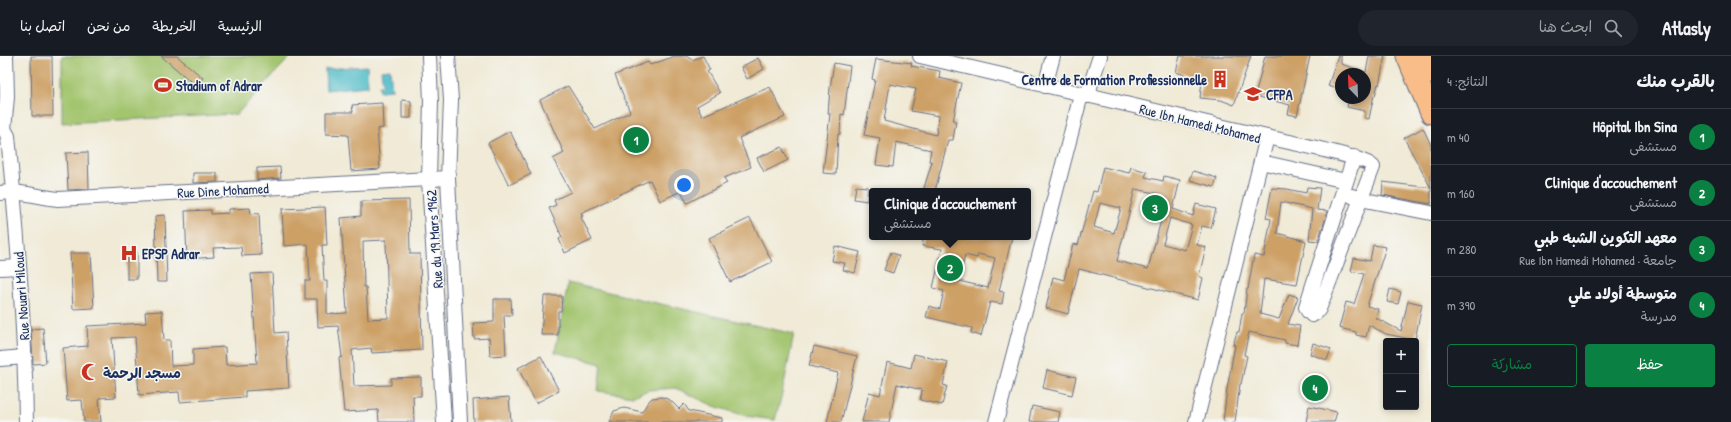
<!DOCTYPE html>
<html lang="ar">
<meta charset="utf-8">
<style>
:root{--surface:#171b24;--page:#20242c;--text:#f1f3f6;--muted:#9ea1a6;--line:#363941;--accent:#0b8043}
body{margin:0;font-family:"Patrick Hand","Playpen Sans Arabic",sans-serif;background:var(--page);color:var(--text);direction:rtl}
.controls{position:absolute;right:12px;bottom:12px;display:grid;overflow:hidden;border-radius:4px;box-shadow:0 2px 6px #0003}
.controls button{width:36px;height:36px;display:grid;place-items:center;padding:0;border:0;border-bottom:1px solid var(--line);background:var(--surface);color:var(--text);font:20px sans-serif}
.compass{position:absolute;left:1335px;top:12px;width:36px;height:36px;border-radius:50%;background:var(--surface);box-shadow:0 2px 6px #0003;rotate:337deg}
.you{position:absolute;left:684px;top:129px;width:14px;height:14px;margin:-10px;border:3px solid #fff;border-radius:50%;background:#1a73e8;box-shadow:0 0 0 6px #1a73e833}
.badge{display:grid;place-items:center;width:26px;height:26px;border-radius:50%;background:var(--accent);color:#fff;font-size:13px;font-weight:700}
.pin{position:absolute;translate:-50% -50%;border:2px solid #fff;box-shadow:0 1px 4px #0006}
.popup{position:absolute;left:869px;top:132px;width:162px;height:52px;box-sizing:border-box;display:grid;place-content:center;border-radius:4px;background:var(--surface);filter:drop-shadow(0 1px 3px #0005);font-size:13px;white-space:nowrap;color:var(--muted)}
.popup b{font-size:15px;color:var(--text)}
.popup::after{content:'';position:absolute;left:50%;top:100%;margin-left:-8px;border:8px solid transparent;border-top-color:var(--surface)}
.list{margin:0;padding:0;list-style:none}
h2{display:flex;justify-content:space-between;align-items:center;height:52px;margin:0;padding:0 16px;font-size:17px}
h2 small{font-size:13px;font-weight:400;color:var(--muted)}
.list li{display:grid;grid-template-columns:26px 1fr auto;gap:12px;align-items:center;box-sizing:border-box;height:56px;padding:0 16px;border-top:1px solid var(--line)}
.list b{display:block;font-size:15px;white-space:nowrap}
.list p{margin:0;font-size:13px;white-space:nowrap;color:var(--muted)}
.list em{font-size:13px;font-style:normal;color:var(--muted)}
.actions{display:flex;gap:8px;padding:12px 16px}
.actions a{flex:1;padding:9px 0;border:1px solid var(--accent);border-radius:4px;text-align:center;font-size:14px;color:var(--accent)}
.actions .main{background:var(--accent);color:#fff}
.icon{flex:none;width:22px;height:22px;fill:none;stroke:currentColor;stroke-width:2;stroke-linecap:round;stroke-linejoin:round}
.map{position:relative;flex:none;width:1431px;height:366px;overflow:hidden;direction:ltr}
header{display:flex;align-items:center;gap:24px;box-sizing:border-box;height:56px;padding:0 20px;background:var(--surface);border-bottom:1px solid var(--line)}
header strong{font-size:19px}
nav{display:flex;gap:22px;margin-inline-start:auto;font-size:14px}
.search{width:280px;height:36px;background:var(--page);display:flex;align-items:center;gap:10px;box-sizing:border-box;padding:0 14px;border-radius:22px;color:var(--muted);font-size:15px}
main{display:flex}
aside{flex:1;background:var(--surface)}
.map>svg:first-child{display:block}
.green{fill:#a3c56e;stroke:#5f7a66}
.water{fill:#4ebbc8;stroke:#347593}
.building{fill:#cda066;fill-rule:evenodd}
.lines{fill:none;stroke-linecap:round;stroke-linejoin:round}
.street-casing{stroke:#667088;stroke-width:16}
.primary-casing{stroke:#667088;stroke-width:23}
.street{stroke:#fff;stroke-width:14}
.primary{stroke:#f8bd88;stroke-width:21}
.labels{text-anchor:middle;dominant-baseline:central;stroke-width:3;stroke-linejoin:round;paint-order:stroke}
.poi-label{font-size:14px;font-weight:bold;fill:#1b2f5e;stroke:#f6f6f2;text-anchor:start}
.street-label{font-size:14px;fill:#1b2f5e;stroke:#f6f6f2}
</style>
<header>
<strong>Atlasly</strong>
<div class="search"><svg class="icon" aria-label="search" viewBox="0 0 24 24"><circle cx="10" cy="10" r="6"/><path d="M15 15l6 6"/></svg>ابحث هنا</div>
<nav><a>الرئيسية</a><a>الخريطة</a><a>من نحن</a><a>اتصل بنا</a></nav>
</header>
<main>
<aside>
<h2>بالقرب منك<small>النتائج: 4</small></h2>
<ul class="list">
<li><span class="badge">1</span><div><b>Hôpital Ibn Sina</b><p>مستشفى</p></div><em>40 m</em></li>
<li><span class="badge">2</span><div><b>Clinique d'accouchement</b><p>مستشفى</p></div><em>160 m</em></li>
<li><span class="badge">3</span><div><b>معهد التكوين الشبه طبي</b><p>جامعة · Rue Ibn Hamedi Mohamed</p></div><em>280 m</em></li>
<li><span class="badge">4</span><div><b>متوسطة أولاد علي</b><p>مدرسة</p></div><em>390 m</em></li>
</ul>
<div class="actions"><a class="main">حفظ</a><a>مشاركة</a></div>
</aside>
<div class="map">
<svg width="1431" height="366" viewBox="0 0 1431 366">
<rect width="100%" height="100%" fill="#f6f6f2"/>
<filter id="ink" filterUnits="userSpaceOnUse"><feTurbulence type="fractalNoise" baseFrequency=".025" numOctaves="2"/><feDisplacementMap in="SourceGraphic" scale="8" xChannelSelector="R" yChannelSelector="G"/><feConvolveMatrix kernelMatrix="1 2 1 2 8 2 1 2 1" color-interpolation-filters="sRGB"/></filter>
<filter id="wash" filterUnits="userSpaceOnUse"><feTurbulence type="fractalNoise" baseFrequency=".012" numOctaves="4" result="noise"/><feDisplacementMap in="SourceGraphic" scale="16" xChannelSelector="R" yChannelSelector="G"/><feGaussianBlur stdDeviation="0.9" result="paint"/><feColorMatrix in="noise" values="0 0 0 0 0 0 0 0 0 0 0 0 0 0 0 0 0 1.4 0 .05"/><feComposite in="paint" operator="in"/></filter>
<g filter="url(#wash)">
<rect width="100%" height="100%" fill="#f0ead6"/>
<g class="green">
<path d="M 62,0 L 291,0 L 237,58 L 62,67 Z"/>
<path d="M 568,227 L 794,278 L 782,338 L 775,364 L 746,360 L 714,350 L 675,332 L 649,334 L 633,340 L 598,335 L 601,308 L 555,296 Z"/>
</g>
<g class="water">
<path d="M 367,10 L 368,30 L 326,34 L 325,13 Z"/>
<path d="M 390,13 L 392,34 L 380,35 L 379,29 L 383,29 L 381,14 Z"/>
</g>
<g id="blocks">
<g class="building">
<path d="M 31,0 L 52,0 L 53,60 L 32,60 Z"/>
<path d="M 161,0 L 177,0 L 203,22 L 196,30 Z"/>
<path d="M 675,0 L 686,0 L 692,4 L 703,0 L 710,14 L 707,15 L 720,37 L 697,50 L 702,60 L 770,31 L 785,61 L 739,82 L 751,111 L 724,122 L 727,127 L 687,147 L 681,135 L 660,145 L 650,124 L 581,157 L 583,160 L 581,161 L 592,184 L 565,197 L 559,183 L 562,181 L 549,152 L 556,149 L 554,144 L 571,136 L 553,103 L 564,97 L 540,44 L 568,30 L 595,73 L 630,56 L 615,19 L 648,6 L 650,9 Z"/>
<path d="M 1180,0 L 1251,0 L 1234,49 L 1221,44 L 1200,42 L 1202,25 L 1176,16 Z"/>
<path d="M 1265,0 L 1310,0 L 1297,60 L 1288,58 L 1290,49 L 1255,40 Z"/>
<path d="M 1338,0 L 1341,0 L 1341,8 L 1366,16 L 1369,0 L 1385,0 L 1379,29 L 1378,28 L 1375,40 L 1374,39 L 1369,63 L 1365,62 L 1365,55 L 1347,51 L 1349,42 L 1365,42 L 1365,18 L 1341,18 L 1341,34 L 1328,30 Z"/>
<path d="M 758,2 L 764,13 L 747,23 L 741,11 Z"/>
<path d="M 876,3 L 912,7 L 911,10 L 940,15 L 939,22 L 961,27 L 953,65 L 956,65 L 953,84 L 948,84 L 935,135 L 923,135 L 932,106 L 929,105 L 931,94 L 896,86 L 893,111 L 876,109 L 880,82 L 864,79 L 875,24 L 872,23 ZM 890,28 L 916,33 L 911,55 L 939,60 L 936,79 L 884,65 Z"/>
<path d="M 834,7 L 850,10 L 844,59 L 841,58 L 840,78 L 838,78 L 836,118 L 823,117 L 830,58 L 828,58 L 830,32 Z"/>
<path d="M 402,44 L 411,45 L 411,62 L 402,62 Z"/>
<path d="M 382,47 L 383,72 L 377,73 L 380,113 L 351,115 L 348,79 L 326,78 L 326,56 L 353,56 L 352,49 Z"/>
<path d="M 1423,72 L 1431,89 L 1431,148 L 1382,139 L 1383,126 L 1431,132 L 1404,82 Z"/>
<path d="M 510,75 L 531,118 L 509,129 L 488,87 Z"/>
<path d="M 782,91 L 788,104 L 764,116 L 757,102 Z"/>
<path d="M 88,96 L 89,133 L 68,134 L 66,97 Z"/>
<path d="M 280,111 L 281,122 L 257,124 L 257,112 Z"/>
<path d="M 1103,111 L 1129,117 L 1131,111 L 1147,116 L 1145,121 L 1163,125 L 1164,120 L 1180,124 L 1173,153 L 1193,160 L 1196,148 L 1216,153 L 1211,172 L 1202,170 L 1197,189 L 1206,191 L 1199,220 L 1203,222 L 1198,244 L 1079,213 L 1068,258 L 1046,252 L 1053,221 L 1064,224 L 1073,188 L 1078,189 L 1093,135 L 1097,136 ZM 1135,133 L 1160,138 L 1159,140 L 1167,142 L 1148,213 L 1117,205 ZM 1100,147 L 1121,152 L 1114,177 L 1094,171 ZM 1170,162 L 1192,169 L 1185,194 L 1163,188 Z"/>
<path d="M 1193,115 L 1217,122 L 1214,131 L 1190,124 Z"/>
<path d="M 193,117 L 217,117 L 217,126 L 193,127 Z"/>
<path d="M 856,130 L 868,131 L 867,145 L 854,143 Z"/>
<path d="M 1307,131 L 1320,132 L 1317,154 L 1328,155 L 1318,185 L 1309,184 L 1312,153 L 1281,146 L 1277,177 L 1306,185 L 1297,228 L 1264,223 L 1260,258 L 1279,263 L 1289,238 L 1298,241 L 1288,268 L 1300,270 L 1297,289 L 1285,287 L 1285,284 L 1249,276 L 1244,299 L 1247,300 L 1241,328 L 1240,328 L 1235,366 L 1223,365 L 1227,333 L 1235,289 L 1233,289 L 1237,276 L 1239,276 L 1242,257 L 1244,257 L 1247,233 L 1248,233 L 1254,199 L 1264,201 L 1271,163 L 1266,162 L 1272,132 L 1287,133 L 1306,137 Z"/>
<path d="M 409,144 L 410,198 L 420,198 L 422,294 L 372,297 L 371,292 L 352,294 L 354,330 L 391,329 L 391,322 L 421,321 L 421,340 L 413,340 L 414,366 L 379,366 L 378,354 L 344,356 L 339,302 L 342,301 L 338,270 L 318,271 L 317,243 L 305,243 L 305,225 L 310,225 L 308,188 L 284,190 L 282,153 L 325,151 L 327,189 L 322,189 L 324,225 L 327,225 L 327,258 L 347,257 L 341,162 L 361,160 L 361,145 ZM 386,184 L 388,262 L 368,263 L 366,231 L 364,231 L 363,185 Z"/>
<path d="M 250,152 L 251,158 L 259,157 L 261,199 L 242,200 L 241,191 L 213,192 L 214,201 L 187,203 L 185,155 L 211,154 L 211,158 L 229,157 L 229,153 Z"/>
<path d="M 165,159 L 167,226 L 157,226 L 155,160 Z"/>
<path d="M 750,162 L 772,206 L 730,226 L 709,182 Z"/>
<path d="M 924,181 L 1012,181 L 999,235 L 1004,236 L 1002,248 L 990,246 L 981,280 L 971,277 L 972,272 L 926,261 L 929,250 L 940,253 L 944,235 L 933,232 L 942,193 L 922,190 ZM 978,198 L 995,202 L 988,232 L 959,225 L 965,199 L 977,202 Z"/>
<path d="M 1373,189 L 1386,191 L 1367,250 L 1378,253 L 1376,262 L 1401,275 L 1408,245 L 1422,248 L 1415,284 L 1386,278 L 1369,269 L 1366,281 L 1356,279 L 1356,276 L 1339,272 L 1346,246 L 1354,248 L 1364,218 L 1351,215 L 1354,202 L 1370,205 Z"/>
<path d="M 835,190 L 860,196 L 855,217 L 843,214 L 845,207 L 832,205 Z"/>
<rect x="127" y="196" width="10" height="27"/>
<path d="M 891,196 L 899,200 L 893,217 L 884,214 Z"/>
<path d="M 70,197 L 91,197 L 94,252 L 73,253 Z"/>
<path d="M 272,217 L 275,277 L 286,276 L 289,332 L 245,335 L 245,341 L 180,346 L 179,336 L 139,339 L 135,281 L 112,282 L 116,341 L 99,342 L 101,366 L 84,366 L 82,344 L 67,345 L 63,292 L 88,290 L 87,270 L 146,267 L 145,256 L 162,255 L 164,284 L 170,284 L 171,310 L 193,309 L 193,293 L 225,291 L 226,309 L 257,307 L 251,218 Z"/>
<path d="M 1390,233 L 1401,236 L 1398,248 L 1387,246 Z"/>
<path d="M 544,240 L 562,240 L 561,255 L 558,255 L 558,279 L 541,279 Z"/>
<path d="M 494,243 L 511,243 L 512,259 L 504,259 L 506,299 L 490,300 L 489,282 L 474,283 L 473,267 L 494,266 Z"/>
<path d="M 43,272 L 46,307 L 33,308 L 31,273 Z"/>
<path d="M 1313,287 L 1331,293 L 1327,304 L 1310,298 Z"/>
<path d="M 814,290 L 857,300 L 841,366 L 827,366 L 838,317 L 809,310 Z"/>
<path d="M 914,298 L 948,306 L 943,329 L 947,330 L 942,349 L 920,344 L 922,334 L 897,328 L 889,366 L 862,366 L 869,336 L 880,339 L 887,306 L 911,312 Z"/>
<path d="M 541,300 L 559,335 L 536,347 L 518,312 Z"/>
<path d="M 1047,314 L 1076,321 L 1072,339 L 1043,332 Z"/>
<path d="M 509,341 L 511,366 L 474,366 L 473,344 Z"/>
<path d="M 662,341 L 670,344 L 679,353 L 684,348 L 689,355 L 722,362 L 722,366 L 609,366 L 614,355 L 624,352 L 642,356 L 648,346 L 652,342 Z"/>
<path d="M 1032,350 L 1060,356 L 1058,366 L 1029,366 Z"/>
<path d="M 1309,350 L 1337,356 L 1334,366 L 1306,366 Z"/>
</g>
</g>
</g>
<g filter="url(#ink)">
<use href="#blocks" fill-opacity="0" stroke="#667088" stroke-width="1"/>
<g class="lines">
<g class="street-casing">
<g id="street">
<path d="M 429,0 L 431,45 L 429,124 L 444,366"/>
<path d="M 448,0 L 451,44 L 448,122 L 460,366"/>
<path d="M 920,0 L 1267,81 L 1196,366"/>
<path d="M 1045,30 L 1053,0"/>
<path d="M 1087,40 L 1100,0"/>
<path d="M 0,69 L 4,73 L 8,80 C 17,175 25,270 26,366"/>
<path d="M 4,73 L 7,41 L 6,0"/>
<path d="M 1267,81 C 1283,85 1369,102 1373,111 L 1319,253 L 1316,257 L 1312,259 L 1308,255 L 1306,251 L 1354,101"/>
<path d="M 1261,106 L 1346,125"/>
<path d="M 0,137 C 20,134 37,141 58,143 L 448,122"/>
<path d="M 1352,140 L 1360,143 L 1431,157"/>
<path d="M 0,212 L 19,211"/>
<path d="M 0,303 L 25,301"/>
<path d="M 996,366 L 1081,39"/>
</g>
</g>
<g class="primary-casing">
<g id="primary">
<path d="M 1407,0 L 1431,57"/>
<path d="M 1423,0 L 1431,17"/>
</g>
</g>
<use href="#street" class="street"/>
<use href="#primary" class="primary"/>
</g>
</g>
<defs>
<g id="building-bare" transform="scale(1.38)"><path d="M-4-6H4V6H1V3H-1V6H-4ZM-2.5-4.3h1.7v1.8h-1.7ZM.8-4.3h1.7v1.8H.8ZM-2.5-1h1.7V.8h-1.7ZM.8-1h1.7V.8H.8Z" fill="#c8321e" stroke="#f6f6f2" stroke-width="2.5" paint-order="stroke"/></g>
<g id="stadium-bare" transform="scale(1.38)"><path d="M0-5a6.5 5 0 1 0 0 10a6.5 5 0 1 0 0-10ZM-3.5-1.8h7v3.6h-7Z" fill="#c8321e" stroke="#f6f6f2" stroke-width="2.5" paint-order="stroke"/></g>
<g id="university-bare" transform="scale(1.38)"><path d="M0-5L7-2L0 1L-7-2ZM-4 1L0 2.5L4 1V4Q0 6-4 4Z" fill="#c8321e" stroke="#f6f6f2" stroke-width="2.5" paint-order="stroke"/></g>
<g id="hospital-bare" transform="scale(1.38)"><path d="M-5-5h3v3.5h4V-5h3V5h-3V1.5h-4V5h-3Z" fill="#c8321e" stroke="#f6f6f2" stroke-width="2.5" paint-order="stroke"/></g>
<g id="mosque-bare" transform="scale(1.38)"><path d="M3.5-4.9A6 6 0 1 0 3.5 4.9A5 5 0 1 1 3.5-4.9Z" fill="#c8321e" stroke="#f6f6f2" stroke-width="2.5" paint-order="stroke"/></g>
</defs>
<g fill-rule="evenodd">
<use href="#building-bare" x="1220" y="23"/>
<use href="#stadium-bare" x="163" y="29"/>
<use href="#university-bare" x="1253" y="38"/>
<use href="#hospital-bare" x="129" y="197"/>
<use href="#mosque-bare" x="90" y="316"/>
</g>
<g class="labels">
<g class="poi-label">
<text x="1207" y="23" text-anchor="end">Centre de Formation Profiessionnelle</text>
<text x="176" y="29">Stadium of Adrar</text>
<text x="1266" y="38">CFPA</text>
<text x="142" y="197">EPSP Adrar</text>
<text x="103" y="316">مسجد الرحمة</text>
</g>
<g class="street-label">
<text transform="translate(1200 67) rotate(14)">Rue Ibn Hamedi Mohamed</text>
<text transform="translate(223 134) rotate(-3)">Rue Dine Mohamed</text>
<text transform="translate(434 183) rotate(-94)">Rue du 19 Mars 1962</text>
<text transform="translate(21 240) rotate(-94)">Rue Nouari Miloud</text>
</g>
</g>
</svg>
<div class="controls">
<button>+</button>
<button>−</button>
</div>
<svg class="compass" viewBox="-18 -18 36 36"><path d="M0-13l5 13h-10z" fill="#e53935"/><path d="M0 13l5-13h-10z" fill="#9ea1a6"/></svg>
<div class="you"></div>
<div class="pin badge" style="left:636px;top:84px">1</div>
<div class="pin badge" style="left:950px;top:212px">2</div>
<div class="popup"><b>Clinique d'accouchement</b>مستشفى</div>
<div class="pin badge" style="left:1155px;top:152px">3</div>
<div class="pin badge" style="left:1315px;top:332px">4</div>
</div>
</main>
